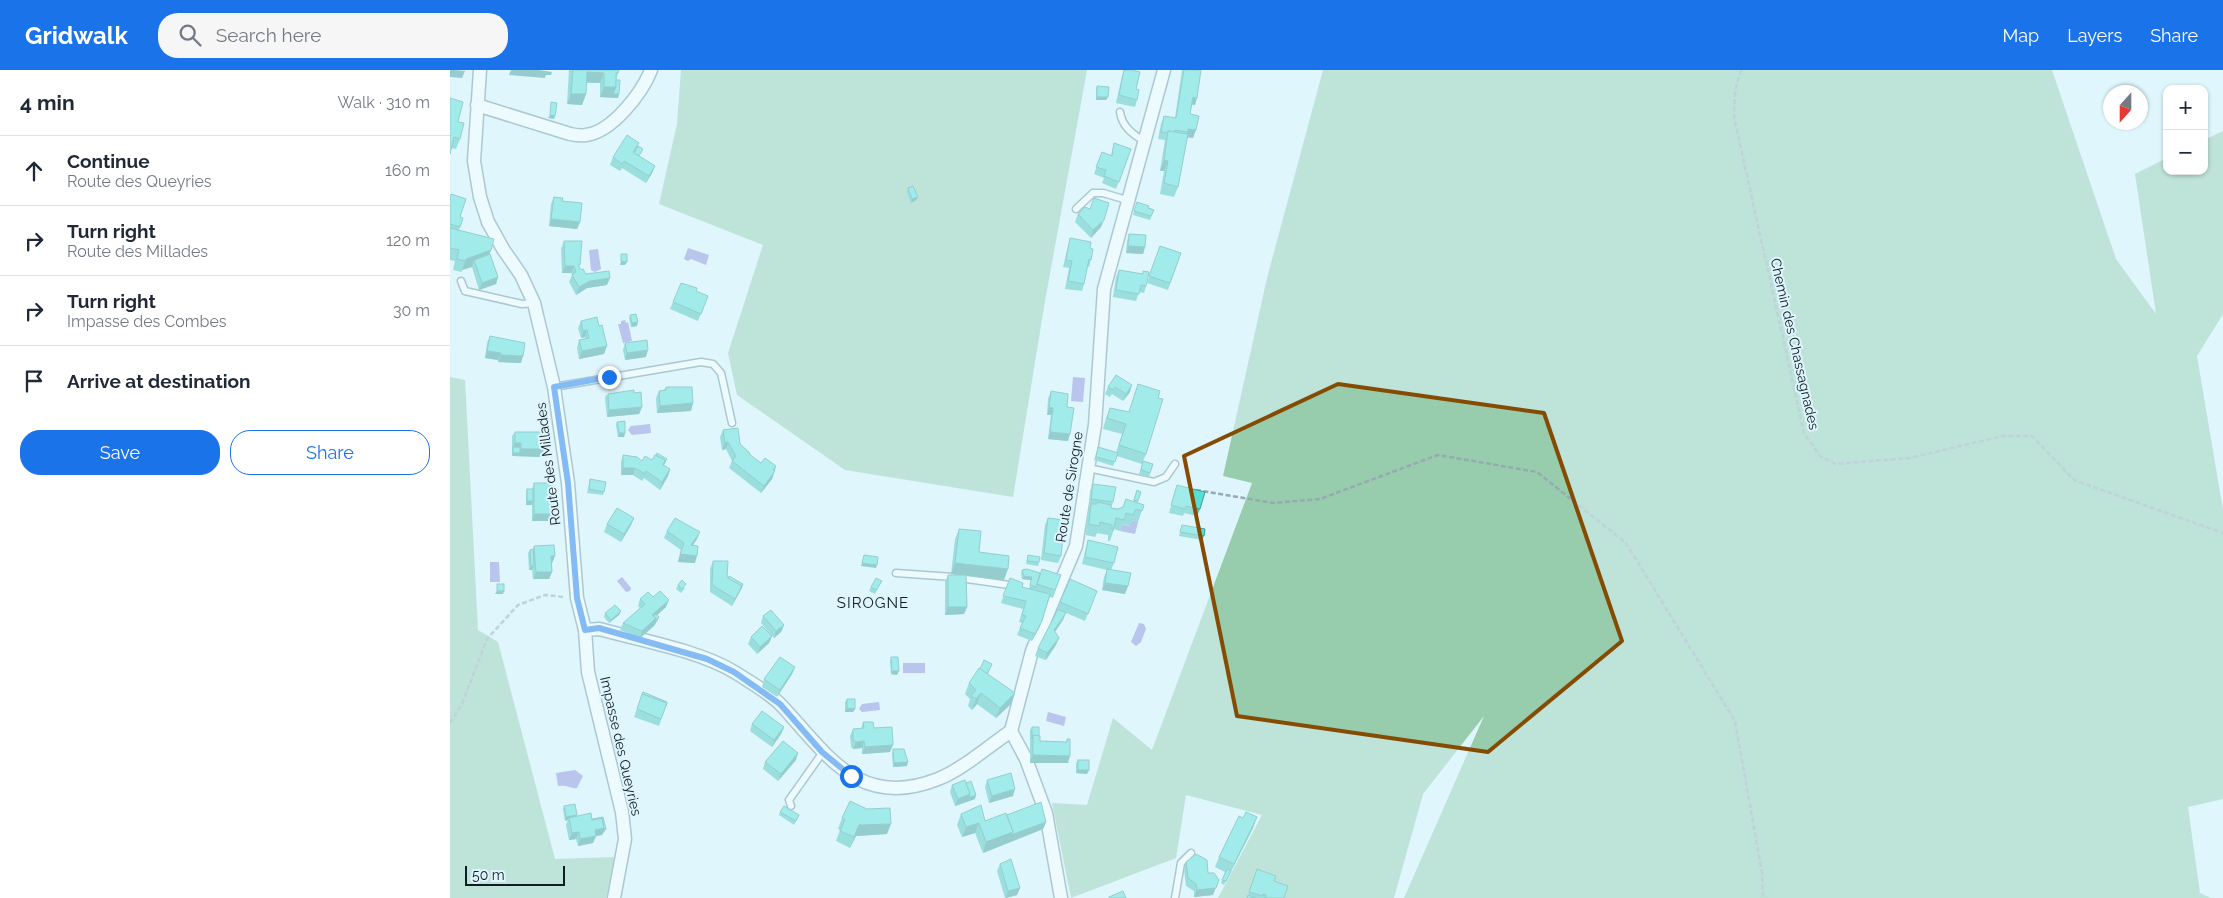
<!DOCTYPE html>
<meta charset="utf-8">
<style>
:root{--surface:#fff;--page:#f6f6f7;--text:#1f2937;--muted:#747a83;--line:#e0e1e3;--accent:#1a73e8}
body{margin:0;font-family:Raleway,sans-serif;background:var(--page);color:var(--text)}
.controls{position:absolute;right:15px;top:15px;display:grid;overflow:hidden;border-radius:10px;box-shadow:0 1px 4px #0004}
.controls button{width:45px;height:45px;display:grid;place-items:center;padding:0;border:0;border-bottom:1px solid var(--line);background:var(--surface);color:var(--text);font:25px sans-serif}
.compass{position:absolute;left:1653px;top:15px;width:45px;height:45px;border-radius:50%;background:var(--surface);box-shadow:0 1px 4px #0004;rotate:201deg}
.scale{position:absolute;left:15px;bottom:12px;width:100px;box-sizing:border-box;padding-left:5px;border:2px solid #0f1d22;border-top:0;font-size:14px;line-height:18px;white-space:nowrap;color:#0f1d22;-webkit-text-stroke:4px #dff5fd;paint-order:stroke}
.stop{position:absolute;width:15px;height:15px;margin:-11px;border:4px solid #1a73e8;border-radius:50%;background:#fff}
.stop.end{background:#1a73e8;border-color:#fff;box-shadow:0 1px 5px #0008}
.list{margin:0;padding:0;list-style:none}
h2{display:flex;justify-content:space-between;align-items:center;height:65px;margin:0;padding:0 20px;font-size:21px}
h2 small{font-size:16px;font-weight:400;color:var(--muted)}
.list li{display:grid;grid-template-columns:32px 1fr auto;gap:15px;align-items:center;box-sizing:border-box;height:70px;padding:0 20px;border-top:1px solid var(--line)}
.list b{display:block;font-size:19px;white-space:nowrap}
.list p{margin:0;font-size:16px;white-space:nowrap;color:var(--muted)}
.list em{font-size:16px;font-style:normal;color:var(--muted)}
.actions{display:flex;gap:10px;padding:15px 20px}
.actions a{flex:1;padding:11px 0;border:1px solid var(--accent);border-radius:20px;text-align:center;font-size:18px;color:var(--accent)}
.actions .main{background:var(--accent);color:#fff}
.icon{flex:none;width:28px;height:28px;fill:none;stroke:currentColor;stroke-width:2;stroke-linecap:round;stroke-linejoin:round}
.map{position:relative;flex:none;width:1773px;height:828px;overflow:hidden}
header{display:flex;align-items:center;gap:30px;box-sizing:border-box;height:70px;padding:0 25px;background:var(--accent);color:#fff}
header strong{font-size:24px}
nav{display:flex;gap:28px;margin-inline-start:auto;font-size:18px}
.search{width:350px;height:45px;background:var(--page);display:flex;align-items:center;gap:12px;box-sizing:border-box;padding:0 18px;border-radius:20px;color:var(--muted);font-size:19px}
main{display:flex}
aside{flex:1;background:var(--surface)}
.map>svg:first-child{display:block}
.green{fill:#97cdac}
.water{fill:#8c89d9}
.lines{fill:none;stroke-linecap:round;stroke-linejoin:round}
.lane-casing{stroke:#6e919d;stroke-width:9}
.street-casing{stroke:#6e919d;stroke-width:15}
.path{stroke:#97aab1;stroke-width:2.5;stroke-dasharray:5 2.5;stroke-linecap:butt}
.lane{stroke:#fff;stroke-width:6}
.street{stroke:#fff;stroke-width:12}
.wall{fill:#4bc0b8}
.shaded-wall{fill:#3d9c96}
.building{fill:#57dfd6;stroke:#3d9c96}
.route{stroke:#1a73e8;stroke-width:6}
.marked{fill:none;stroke:#864b03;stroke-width:4;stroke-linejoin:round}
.labels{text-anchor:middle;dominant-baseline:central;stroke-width:4;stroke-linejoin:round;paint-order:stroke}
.street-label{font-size:14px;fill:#0f1d22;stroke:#dff5fd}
.neighbourhood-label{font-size:15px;letter-spacing:1px;fill:#0f1d22;stroke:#dff5fd}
</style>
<header>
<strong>Gridwalk</strong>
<div class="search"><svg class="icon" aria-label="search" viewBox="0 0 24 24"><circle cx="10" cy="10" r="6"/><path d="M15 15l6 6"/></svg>Search here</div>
<nav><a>Map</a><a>Layers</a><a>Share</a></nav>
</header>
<main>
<aside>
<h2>4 min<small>Walk · 310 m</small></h2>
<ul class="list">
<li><svg class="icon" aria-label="ahead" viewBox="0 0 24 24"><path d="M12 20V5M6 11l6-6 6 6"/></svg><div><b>Continue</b><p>Route des Queyries</p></div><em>160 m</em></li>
<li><svg class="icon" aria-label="right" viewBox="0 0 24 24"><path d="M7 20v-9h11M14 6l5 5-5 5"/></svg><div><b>Turn right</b><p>Route des Millades</p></div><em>120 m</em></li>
<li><svg class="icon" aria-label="right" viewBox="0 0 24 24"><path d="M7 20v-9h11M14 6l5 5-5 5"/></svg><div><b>Turn right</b><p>Impasse des Combes</p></div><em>30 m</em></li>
<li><svg class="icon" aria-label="arrive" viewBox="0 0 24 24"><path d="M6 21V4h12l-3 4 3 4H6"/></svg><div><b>Arrive at destination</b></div></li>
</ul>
<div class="actions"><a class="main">Save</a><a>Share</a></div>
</aside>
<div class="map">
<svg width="1773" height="828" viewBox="0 0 1773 828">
<rect width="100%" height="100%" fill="#dff5fd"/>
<g class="green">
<path d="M 231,0 L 637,0 L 595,231 L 563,427 L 395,400 L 287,325 L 278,283 L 313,175 L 209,134 L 227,54 Z"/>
<path d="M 873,0 L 1602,0 L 1666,189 L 1706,244 L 1685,104 L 1717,88 L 1717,101 L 1754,101 L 1754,70 L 1773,61 L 1773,244 L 1747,286 L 1773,440 L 1773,729 L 1738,737 L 1750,823 L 1761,828 L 954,828 L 1034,646 L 973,724 L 944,828 L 768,828 L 812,745 L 736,725 L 726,788 L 621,828 L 602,733 L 637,735 L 663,648 L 702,680 L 802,413 L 773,406 L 817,208 Z"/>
<path d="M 0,307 L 15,310 L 28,560 L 48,572 L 105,789 L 166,787 L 156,828 L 0,828 Z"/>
</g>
<g class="water">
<path d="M 238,178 L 259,185 L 256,195 L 241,189 L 238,191 L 234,189 Z"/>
<path d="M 148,179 L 151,199 L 145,202 L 141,200 L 139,180 Z"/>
<path d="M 175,250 L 176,253 L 178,252 L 182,271 L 173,273 L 168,254 L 171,254 L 171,251 Z"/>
<path d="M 623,307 L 635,308 L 633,332 L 621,331 Z"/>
<path d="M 200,354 L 201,363 L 182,365 L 178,360 L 181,356 Z"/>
<path d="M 682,450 L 688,452 L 685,464 L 670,461 L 673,454 L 679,456 Z"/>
<path d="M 40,492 L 49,492 L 50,512 L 40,512 Z"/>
<path d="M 172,507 L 181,518 L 180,521 L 176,522 L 167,511 Z"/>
<path d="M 689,553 L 694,554 L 696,559 L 691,572 L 686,576 L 681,572 Z"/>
<rect x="453" y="593" width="22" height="10"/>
<path d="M 429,632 L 430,640 L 412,642 L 409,639 L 412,634 Z"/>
<path d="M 598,642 L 616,647 L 614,656 L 596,651 Z"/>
<path d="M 125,700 L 133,706 L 127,718 C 121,719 118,715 108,716 L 106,703 Z"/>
</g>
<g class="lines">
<g class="lane-casing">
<g id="lane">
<path d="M 670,42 C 672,56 682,64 694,71"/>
<path d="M 626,139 L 643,123 L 653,123 L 677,130"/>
<path d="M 11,211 L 15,221 L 72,234 L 84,233"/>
<path d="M 104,317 L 251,292 L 263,294 L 271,303 L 282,353"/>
<path d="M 638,398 L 704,412 L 716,407 L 725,394"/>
<path d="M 446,503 L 503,507 L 566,516"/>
<path d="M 341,736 L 339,730 L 373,682"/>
<path d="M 725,828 L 731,793 L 741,783"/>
</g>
</g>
<g class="street-casing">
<g id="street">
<path d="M 30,0 L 24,91 L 30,127 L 38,152 L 53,179 L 71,205 L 84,233 L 104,317 L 118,413 L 127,528 L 135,560 L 138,602 L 172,742 L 175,769 L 164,828"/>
<path d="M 27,35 L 120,64 C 125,65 131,66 136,65 C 162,62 192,23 201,0"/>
<path d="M 135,560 L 149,559 C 190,570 251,581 286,603 C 300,612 320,623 332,636 C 378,686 410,740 488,709 C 513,699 539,676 561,661"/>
<path d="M 611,828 L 596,743 L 576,689 L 561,661 L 582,581 L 626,476 L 645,355 L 654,219 L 714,0"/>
</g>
</g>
<g class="path">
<path d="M 1291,0 L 1285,20 L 1284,47 L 1354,363 L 1370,386 L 1386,394 L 1459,388 L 1553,366 L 1582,366 L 1624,410 L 1773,463"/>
<path d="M 746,420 L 823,433 L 870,429 L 988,385 L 1087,402 L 1176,473 L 1285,651 L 1312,803 L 1313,828"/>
<path d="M 0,653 L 12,634 L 37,569 L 68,535 L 95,525 L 114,527"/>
</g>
<use href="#lane" class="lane"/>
<use href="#street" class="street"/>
</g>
<g class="wall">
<path d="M 119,0 L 169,0 L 166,10 L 169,24 L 168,28 L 150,27 L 150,13 L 136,13 L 136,24 L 132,35 L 117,34 Z"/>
<path d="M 674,0 L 686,19 L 687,30 L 685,37 L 666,33 L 672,6 Z"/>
<path d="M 732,0 L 751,0 L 745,35 L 742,35 L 740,44 L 743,68 L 737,67 L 728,117 L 724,127 L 710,124 L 714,101 L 710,101 L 715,70 L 708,69 L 711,54 L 714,46 L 725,48 Z"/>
<path d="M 647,16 L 658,27 L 656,30 L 646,30 L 646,19 Z"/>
<path d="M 8,52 L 10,69 L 6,79 L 1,78 Z"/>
<path d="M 664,73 L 681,79 L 666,119 L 652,113 L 654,108 L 644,104 L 652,82 L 661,85 Z"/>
<path d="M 188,76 L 193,79 L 189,86 L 205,96 L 202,103 L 196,113 L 172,98 L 170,101 L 160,95 L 163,87 Z"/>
<path d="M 458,118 L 466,130 L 461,133 L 457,122 Z"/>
<path d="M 0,127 L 10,147 L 13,148 L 9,160 L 40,184 L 48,207 L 46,214 L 29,220 L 22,197 L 12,200 L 12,202 L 3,200 L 5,191 L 0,190 Z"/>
<path d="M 104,127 L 112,131 L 130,152 L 127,159 L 99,156 L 101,134 Z"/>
<path d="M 644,128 L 651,157 L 641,168 L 625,152 L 628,144 L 640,139 Z"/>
<path d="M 687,132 L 704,140 L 700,150 L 683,145 Z"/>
<path d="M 679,164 L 695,177 L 693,184 L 676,183 L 677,171 Z"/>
<path d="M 620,168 L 640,178 L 641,190 L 639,197 L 637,197 L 634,214 L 632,221 L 615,219 L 619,198 L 613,197 L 618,176 Z"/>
<path d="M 114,171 L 131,200 L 136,204 L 157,215 L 137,218 L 126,225 L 119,212 L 122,205 L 121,203 L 112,203 L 111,179 Z"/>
<path d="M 710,176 L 731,183 L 718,220 L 697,213 Z"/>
<path d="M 669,200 L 692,204 L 693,201 L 696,216 L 694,223 L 689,222 L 686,231 L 663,227 L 666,207 Z"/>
<path d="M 246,221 L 258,226 L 248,251 L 220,239 L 223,232 Z"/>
<path d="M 180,245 L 187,256 L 181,257 L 179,249 Z"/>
<path d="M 131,251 L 154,284 L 129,289 L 127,278 L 129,270 L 135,269 L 135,267 L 131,268 L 128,258 Z"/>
<path d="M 40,266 L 71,293 L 48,292 L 48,290 L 35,288 L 37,273 Z"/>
<path d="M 175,273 L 196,287 L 175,290 L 173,280 Z"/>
<path d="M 666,305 L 680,322 L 673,331 L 662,324 L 660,327 L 655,324 L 658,317 Z"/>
<path d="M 688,314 L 708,328 L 696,384 L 693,391 L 703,394 L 699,407 L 689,404 L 692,394 L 667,386 L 663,396 L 644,390 L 648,377 L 666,383 L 672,364 L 653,359 L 656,348 L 660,338 L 679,342 Z"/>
<path d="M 216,317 L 243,333 L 241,341 L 207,343 L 206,328 L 209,321 L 214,320 Z"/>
<path d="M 601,321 L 617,337 L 618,371 L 598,369 L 601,345 L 597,345 L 598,329 Z"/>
<path d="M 184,323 L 192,337 L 189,344 L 157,347 L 155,328 L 156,325 Z"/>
<path d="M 167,352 L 175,363 L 174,367 L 168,367 L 166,355 Z"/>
<path d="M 273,360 L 300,383 L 300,385 L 311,393 L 326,396 L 322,409 L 311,423 L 279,398 L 282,391 L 276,379 L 272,380 L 270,367 Z"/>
<path d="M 64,363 L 95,387 L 62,386 L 62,366 Z"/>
<path d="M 173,385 L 192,391 L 202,390 L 216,392 L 214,395 L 220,399 L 218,406 L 210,420 L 194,408 L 192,411 L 183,405 L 171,405 L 171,392 Z"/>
<path d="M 140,409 L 154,422 L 153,425 L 137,423 Z"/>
<path d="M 84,413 L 98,451 L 82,451 L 82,435 L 76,435 L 76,422 L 77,419 L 82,419 Z"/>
<path d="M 643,414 L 663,432 L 661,438 L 668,439 L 673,437 L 676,429 L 683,432 L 687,420 L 691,422 L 687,433 L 694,435 L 688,452 L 682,450 L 680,456 L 673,454 L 670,461 L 664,459 L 660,471 L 658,471 L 658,465 L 647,463 L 645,467 L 636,465 L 637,444 L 640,436 L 639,436 L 640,421 Z"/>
<path d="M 727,415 L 750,439 L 747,446 L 734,443 L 733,446 L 719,443 Z"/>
<path d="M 184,448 L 181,455 L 171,472 L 154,462 L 157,454 Z"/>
<path d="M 598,448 L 611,486 L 608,493 L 591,490 L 595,455 Z"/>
<path d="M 732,455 L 754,466 L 752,470 L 729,466 Z"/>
<path d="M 509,459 L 529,482 L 554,510 L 516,506 L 517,537 L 514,544 L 495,545 L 495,512 L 498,505 L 512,505 L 501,504 L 505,469 Z"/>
<path d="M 217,461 L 247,469 L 243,475 L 245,493 L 228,492 L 231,480 L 214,468 Z"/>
<path d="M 638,470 L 664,493 L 661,500 L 678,516 L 675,524 L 652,520 L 654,507 L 657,500 L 632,494 Z"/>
<path d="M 84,476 L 105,486 L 102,493 L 101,493 L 102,502 L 99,509 L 83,509 L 82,499 L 79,500 L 78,483 L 80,480 L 83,479 Z"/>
<path d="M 578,485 L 589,492 L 588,496 L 576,494 Z"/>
<path d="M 263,491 L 277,507 L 292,518 L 282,536 L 260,522 L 260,499 Z"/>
<path d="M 572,500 L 590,503 L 595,500 L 611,505 L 603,528 L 600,527 L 589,558 L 582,571 L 567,565 L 572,553 L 569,552 L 573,539 L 551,533 L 560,508 L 572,517 L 579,519 L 581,510 L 572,509 L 571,504 Z"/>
<path d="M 432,511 L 425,524 L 419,521 L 421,517 Z"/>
<path d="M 228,515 L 235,518 L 231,523 L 226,519 Z"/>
<path d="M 647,521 L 635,551 L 607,539 L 610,532 Z"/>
<path d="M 203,527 L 216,537 L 207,545 L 209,547 L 207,551 L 204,556 L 190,568 L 170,560 L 173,553 L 190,538 L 188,536 L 190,529 Z"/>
<path d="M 171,541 L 169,545 L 159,553 L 154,547 L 155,543 Z"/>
<path d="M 313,546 L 334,555 L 331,562 L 324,568 L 311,553 Z"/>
<path d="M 613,550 L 605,562 L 606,575 L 597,589 L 595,590 L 585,586 L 588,578 Z"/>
<path d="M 322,566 L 319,573 L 307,584 L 298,574 L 301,567 Z"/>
<path d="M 441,587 L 447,605 L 441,604 L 440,591 Z"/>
<path d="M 542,594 L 538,604 L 561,634 L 546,648 L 527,634 L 522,640 L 518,636 L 520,629 L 515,624 L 519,613 L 530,599 Z"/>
<path d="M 345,597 L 342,604 L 327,627 L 312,617 L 314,609 Z"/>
<path d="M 193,622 L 217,632 L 209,656 L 184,647 Z"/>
<path d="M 397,629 L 405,639 L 403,642 L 395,642 L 395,632 Z"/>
<path d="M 413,652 L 424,658 L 440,682 L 412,684 L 412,678 L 403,679 L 401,677 L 400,666 L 403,659 L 411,659 Z"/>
<path d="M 302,654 L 334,657 L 331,664 L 322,677 L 300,661 Z"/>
<path d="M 582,657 L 589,666 L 590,671 L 616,672 L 617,669 L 618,693 L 580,693 L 580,660 Z"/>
<path d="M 443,679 L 457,696 L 443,697 L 442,683 Z"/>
<path d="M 346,690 L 328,711 L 313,699 L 315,692 Z"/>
<path d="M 628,690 L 637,704 L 626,703 L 626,693 Z"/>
<path d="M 537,710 L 563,726 L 539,733 L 535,717 Z"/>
<path d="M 516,713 L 525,729 L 505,736 L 500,722 L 502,715 Z"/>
<path d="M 114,736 L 127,746 L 142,749 L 156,759 L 154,762 L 153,763 L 152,765 L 146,766 L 143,773 L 128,776 L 126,769 L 119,770 L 116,755 L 118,750 L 115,751 L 113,739 Z"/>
<path d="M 330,742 L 349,745 L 344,755 L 329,745 Z"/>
<path d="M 511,744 L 535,751 L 557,745 L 596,752 L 593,759 L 533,783 L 525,763 L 512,767 L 507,755 Z"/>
<path d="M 392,748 L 437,764 L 406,766 L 400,778 L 386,771 L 390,760 L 388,759 Z"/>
<path d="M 803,758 L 774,815 L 771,813 L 775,802 L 765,797 L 769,787 Z"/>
<path d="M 736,792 L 758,803 L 763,825 L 744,827 L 744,821 L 736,816 L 734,799 Z"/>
<path d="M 550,794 L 570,818 L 567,825 L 555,828 L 547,801 Z"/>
<path d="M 807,799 L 824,811 L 834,828 L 797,828 Z"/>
</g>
<g class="shaded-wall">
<path d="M 0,0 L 5,0 L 15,1 L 12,8 L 0,7 Z"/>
<path d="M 61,0 L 89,0 L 102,2 L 101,5 L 96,5 L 95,8 L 59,5 Z"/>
<path d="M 137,2 L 154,3 L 150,13 L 133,12 Z"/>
<path d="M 154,17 L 166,17 L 169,24 L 168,28 L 150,27 Z"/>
<path d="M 121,24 L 136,24 L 132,35 L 117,34 Z"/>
<path d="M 647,27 L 658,27 L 656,30 L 646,30 Z"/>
<path d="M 743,27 L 747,28 L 745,35 L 741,34 Z"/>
<path d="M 100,45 L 105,46 L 104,49 L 98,48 Z"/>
<path d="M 738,59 L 746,60 L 743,68 L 736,67 Z"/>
<path d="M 714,90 L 718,91 L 714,101 L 710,101 Z"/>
<path d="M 205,96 L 202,103 L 196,113 L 199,106 Z"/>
<path d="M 468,127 L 466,130 L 461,133 L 462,129 Z"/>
<path d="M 101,149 L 130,152 L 127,159 L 99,156 Z"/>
<path d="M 654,150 L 651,157 L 641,168 L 643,160 Z"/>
<path d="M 678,176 L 695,177 L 693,184 L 676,183 Z"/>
<path d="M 41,180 L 37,191 L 24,190 L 22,197 L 12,200 L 16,189 Z"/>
<path d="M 171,191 L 177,192 L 175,195 L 170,195 Z"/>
<path d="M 115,196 L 124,196 L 121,203 L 112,203 Z"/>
<path d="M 48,207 L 46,214 L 29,220 L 32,213 Z"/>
<path d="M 160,208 L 157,215 L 137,218 L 126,225 L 129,217 L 140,211 Z"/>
<path d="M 188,252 L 187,256 L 181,257 L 182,253 Z"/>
<path d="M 137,260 L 135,267 L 131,268 L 133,261 Z"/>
<path d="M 157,276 L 154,284 L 129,289 L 132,281 Z"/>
<path d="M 198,280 L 196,287 L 175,290 L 177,283 Z"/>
<path d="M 37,281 L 51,283 L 48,290 L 35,288 Z"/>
<path d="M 51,285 L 73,286 L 71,293 L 48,292 Z"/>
<path d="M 682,315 L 680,322 L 673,331 L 676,324 Z"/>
<path d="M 243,333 L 241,341 L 207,343 L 210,336 Z"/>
<path d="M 192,337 L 189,344 L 157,347 L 159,340 Z"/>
<path d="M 599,337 L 603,338 L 601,345 L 597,345 Z"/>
<path d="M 600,362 L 620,364 L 618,371 L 598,369 Z"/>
<path d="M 169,363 L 175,363 L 174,367 L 168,367 Z"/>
<path d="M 278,372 L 276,379 L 272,380 L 275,373 Z"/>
<path d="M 65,373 L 71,373 L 68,381 L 63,377 Z"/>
<path d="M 71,379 L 98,379 L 95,387 L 62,386 L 63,383 L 70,383 Z"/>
<path d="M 326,396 L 322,409 L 311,423 L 314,416 Z"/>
<path d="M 173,398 L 185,398 L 183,405 L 171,405 Z"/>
<path d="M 220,399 L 218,406 L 210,420 L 212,412 Z"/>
<path d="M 77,431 L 83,431 L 82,435 L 76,435 Z"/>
<path d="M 84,444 L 101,444 L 98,451 L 82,451 Z"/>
<path d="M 184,448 L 181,455 L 171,472 L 174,464 Z"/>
<path d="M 250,462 L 247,469 L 238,482 L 241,475 Z"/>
<path d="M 230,484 L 247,486 L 245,493 L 228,492 Z"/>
<path d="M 101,486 L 105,486 L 102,493 L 98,493 Z"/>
<path d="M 412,493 L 427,495 L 426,498 L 411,496 Z"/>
<path d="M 505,493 L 558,499 L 554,510 L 501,504 Z"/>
<path d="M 81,496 L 84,496 L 82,500 L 79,500 Z"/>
<path d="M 86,502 L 102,502 L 99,509 L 83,509 Z"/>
<path d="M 574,506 L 582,507 L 581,510 L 572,509 Z"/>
<path d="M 655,513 L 678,516 L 675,524 L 652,520 Z"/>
<path d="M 292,516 L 289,523 L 282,536 L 285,529 Z"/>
<path d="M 47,521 L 54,521 L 53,524 L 45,524 Z"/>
<path d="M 219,530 L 216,537 L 202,550 L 202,545 Z"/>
<path d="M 498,537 L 517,537 L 514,544 L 495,545 Z"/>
<path d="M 171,541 L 169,545 L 159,553 L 161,550 Z"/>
<path d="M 616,543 L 613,550 L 601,567 L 604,560 Z"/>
<path d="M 209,547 L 207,551 L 204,556 L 190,568 L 192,561 L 206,548 Z"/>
<path d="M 592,551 L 589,558 L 582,571 L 585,564 Z"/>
<path d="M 334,555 L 331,562 L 324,568 L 326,561 Z"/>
<path d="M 322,566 L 319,573 L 307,584 L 310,577 Z"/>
<path d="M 609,568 L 606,575 L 595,590 L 597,583 Z"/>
<path d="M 345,597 L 342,604 L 327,627 L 330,620 Z"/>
<path d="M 442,601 L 449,601 L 447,605 L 441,604 Z"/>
<path d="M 531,623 L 527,634 L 522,640 L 526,629 Z"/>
<path d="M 565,623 L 561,634 L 546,648 L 550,638 Z"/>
<path d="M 397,638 L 405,639 L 403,642 L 395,642 Z"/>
<path d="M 334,657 L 331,664 L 322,677 L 324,670 Z"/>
<path d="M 414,671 L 412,678 L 403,679 L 406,672 Z"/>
<path d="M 443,675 L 440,682 L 412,684 L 415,677 Z"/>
<path d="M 348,683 L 346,690 L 328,711 L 331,704 Z"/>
<path d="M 583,685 L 620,686 L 618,693 L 580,693 Z"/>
<path d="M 458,692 L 457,696 L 443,697 L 444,693 Z"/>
<path d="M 628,700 L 639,700 L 637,704 L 626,703 Z"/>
<path d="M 565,719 L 563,726 L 539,733 L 542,726 Z"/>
<path d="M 520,724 L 526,725 L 525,729 L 505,736 L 508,729 Z"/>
<path d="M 127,745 L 126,749 L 119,748 L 118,750 L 115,751 L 116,747 Z"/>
<path d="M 807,747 L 803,758 L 774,815 L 784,794 Z"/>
<path d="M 596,752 L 593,759 L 533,783 L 536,772 L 563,762 Z"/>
<path d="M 529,753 L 525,763 L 512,767 L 516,757 Z"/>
<path d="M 441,754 L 437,764 L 406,766 L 400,778 L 409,755 Z"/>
<path d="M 154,758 L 156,759 L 154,762 L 153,763 L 152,765 L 146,766 L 143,773 L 128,776 L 130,769 L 145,760 Z"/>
<path d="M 129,762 L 126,769 L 119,770 L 122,763 Z"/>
<path d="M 769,810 L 763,825 L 744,827 L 747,820 Z"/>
<path d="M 570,818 L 567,825 L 556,828 L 558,821 Z"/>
</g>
<g class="building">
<path d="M 123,0 L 169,0 L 168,3 L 166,3 L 166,17 L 154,17 L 154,3 L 137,2 L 136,24 L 121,24 Z"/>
<path d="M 674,0 L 681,0 L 690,2 L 686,19 L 689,20 L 687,30 L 669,25 Z"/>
<path d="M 734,0 L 751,0 L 747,28 L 743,27 L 740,44 L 749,46 L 746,60 L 738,59 L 738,62 L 725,60 L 725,62 L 718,61 L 718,63 L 711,62 L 714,46 L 726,48 Z"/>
<path d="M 166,10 L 170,10 L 169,24 L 163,24 L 166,17 Z"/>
<path d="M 647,16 L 659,17 L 658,27 L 647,27 Z"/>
<path d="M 0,28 L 13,32 L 8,52 L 14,53 L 10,69 L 4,67 L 0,84 Z"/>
<path d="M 101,32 L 107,33 L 105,46 L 100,45 Z"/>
<path d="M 718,61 L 738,64 L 728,117 L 714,113 L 718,91 L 714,90 Z"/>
<path d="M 177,65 L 189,73 L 183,82 L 205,96 L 199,106 L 174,91 L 172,94 L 163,87 Z"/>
<path d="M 664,73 L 681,79 L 669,112 L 654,106 L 656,100 L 646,97 L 652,82 L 662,86 Z"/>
<path d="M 188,76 L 193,79 L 189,86 L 184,83 Z"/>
<path d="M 463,116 L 468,127 L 462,129 L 458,118 Z"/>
<path d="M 1,124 L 16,129 L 10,147 L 13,148 L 10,157 L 0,154 L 0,127 Z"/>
<path d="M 104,127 L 113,128 L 112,131 L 132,133 L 130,152 L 101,149 Z"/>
<path d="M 644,128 L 659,133 L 654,150 L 643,160 L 628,144 L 635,137 L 640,139 Z"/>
<path d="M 687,132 L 699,136 L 698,138 L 704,140 L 701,146 L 684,141 Z"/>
<path d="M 0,158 L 44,169 L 41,180 L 16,189 L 16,191 L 7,189 L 9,180 L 0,178 Z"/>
<path d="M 679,164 L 696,165 L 695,177 L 678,176 Z"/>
<path d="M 620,168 L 641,172 L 640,178 L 643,179 L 641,190 L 639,189 L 634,214 L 618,211 L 622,191 L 616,190 Z"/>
<path d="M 114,171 L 132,171 L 130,195 L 128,195 L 131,200 L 133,199 L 136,204 L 159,201 L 160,208 L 140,211 L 129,217 L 122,205 L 126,202 L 124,196 L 115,196 Z"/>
<path d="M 710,176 L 731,183 L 720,213 L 699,206 Z"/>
<path d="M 40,184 L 48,207 L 32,213 L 24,190 Z"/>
<path d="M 171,184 L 177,184 L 177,192 L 171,191 Z"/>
<path d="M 669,200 L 693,204 L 693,201 L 699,202 L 696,216 L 691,215 L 689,224 L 666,220 Z"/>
<path d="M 231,213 L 247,218 L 246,221 L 258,226 L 251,244 L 223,232 Z"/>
<path d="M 186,244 L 188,252 L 182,253 L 180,245 Z"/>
<path d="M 147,247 L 149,256 L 152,255 L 157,276 L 132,281 L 129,270 L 139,268 L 137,260 L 133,261 L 131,251 Z"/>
<path d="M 40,266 L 75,273 L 73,286 L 51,285 L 51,283 L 37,281 Z"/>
<path d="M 197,270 L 198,280 L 177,283 L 175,273 Z"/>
<path d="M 666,305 L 682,315 L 676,324 L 665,317 L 663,320 L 658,317 Z"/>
<path d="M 688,314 L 710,321 L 708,328 L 713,329 L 696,384 L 669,375 L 676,354 L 657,348 L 660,338 L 679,342 Z"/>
<path d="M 216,317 L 242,317 L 243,333 L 210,336 L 209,321 L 216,320 Z"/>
<path d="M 184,320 L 184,323 L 191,322 L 192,337 L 159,340 L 158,324 Z"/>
<path d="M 601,321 L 618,324 L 617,337 L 624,338 L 620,364 L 600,362 L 603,338 L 599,337 Z"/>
<path d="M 175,351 L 175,363 L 169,363 L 167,352 Z"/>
<path d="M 288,358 L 290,374 L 300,383 L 299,384 L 311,393 L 315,388 L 326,396 L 323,400 L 325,401 L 314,416 L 282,391 L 286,386 L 278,372 L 275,373 L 273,360 Z"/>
<path d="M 65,362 L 98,362 L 98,379 L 71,379 L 71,373 L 65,373 Z"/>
<rect x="63" y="377" width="7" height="6"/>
<path d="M 648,377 L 668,383 L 665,392 L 646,387 Z"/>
<path d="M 207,383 L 217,389 L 214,394 L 215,390 L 206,385 Z"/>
<path d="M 173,385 L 187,387 L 192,391 L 195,386 L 202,390 L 205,385 L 215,390 L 213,395 L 220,399 L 212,412 L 196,401 L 195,404 L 185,398 L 173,398 Z"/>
<path d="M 693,391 L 703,394 L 700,403 L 691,400 Z"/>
<path d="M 140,409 L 156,412 L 154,422 L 139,419 Z"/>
<rect x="84" y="413" width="17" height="31"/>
<path d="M 643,414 L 666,417 L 663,432 L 641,429 Z"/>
<path d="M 727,415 L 755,422 L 750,439 L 736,436 L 735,439 L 721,435 Z"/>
<rect x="77" y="419" width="6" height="12"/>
<path d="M 687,420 L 691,422 L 688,431 L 684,430 Z"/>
<path d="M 676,429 L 694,435 L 692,441 L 686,439 L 683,445 L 676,443 L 674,450 L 666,448 L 663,461 L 662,460 L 662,455 L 650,452 L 649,456 L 639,454 L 641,434 L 647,434 L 647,432 L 661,435 L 661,438 L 668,439 L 673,437 Z"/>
<path d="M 167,438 L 184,448 L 174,464 L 157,454 Z"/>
<path d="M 225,448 L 250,462 L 241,475 L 248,476 L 247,486 L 230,484 L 234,473 L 217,461 Z"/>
<path d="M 598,448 L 615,450 L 611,486 L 594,483 Z"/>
<path d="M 732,455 L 755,459 L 754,466 L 730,462 Z"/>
<path d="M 509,459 L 531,461 L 529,482 L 559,486 L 558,499 L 505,493 Z"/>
<path d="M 638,470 L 668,477 L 664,493 L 635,487 Z"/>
<path d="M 104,475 L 105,486 L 101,486 L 102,502 L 86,502 L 84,476 Z"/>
<path d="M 83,479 L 84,496 L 81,496 L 80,480 Z"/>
<path d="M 414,485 L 428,487 L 427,495 L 412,493 Z"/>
<path d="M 578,485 L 590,487 L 589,492 L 577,491 Z"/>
<path d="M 263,491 L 278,491 L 277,507 L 292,516 L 285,529 L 262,515 Z"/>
<path d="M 577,499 L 590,503 L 586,517 L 580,515 L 582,507 L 574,506 L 572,500 Z"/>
<path d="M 592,499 L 611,505 L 605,520 L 587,514 Z"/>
<path d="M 657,499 L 681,503 L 678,516 L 655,513 Z"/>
<path d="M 498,505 L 516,505 L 517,537 L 498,537 Z"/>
<path d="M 279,506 L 293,514 L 290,520 L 292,516 L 278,508 Z"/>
<path d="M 426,508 L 432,511 L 426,520 L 421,517 Z"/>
<path d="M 560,508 L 573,513 L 572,517 L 600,524 L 592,551 L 585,564 L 570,558 L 576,546 L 572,545 L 576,531 L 553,526 Z"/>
<path d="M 620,509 L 647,521 L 638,544 L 610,532 Z"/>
<path d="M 232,510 L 236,514 L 232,519 L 228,515 Z"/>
<rect x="47" y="514" width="7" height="7"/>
<path d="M 210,521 L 219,530 L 202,545 L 206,548 L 192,561 L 173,553 L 195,534 L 190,529 L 198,522 L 203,527 Z"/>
<path d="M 165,535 L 171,541 L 161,550 L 155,543 Z"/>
<path d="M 608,539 L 616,543 L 604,560 L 609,568 L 597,583 L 588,578 Z"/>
<path d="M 321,540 L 334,555 L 326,561 L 313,546 Z"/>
<path d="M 206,544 L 209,547 L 205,552 L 206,548 L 203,546 Z"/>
<path d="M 312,556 L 322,566 L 310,577 L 301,567 Z"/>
<path d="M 330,587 L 345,597 L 330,620 L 314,609 Z"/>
<path d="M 441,587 L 448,587 L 449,601 L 442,601 Z"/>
<path d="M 534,590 L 542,594 L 537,604 L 530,599 Z"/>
<path d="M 529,598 L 565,623 L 550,638 L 531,623 L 526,629 L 521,626 L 526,620 L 519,613 Z"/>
<path d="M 193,622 L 217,632 L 216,636 L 217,633 L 192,624 Z"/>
<path d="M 192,624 L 217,633 L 211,649 L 187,639 Z"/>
<path d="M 397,629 L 405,629 L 405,639 L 397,638 Z"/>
<path d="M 312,641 L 334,657 L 324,670 L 302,654 Z"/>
<path d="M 413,652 L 423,652 L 424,658 L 442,657 L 443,675 L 415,677 L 414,671 L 406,672 L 403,670 L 403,659 L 414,658 Z"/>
<path d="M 582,657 L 589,657 L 589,666 L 583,665 L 582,669 Z"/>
<path d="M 583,665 L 590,666 L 590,671 L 617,672 L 617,669 L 620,669 L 620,686 L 583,685 Z"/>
<path d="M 333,671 L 348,683 L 331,704 L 315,692 Z"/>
<path d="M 443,679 L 454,679 L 458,692 L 444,693 Z"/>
<rect x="628" y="690" width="11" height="10"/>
<path d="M 561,703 L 565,719 L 542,726 L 537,710 Z"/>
<path d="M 515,710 L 520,724 L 508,729 L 502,715 Z"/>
<path d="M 521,711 L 526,725 L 519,728 L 520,724 L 516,713 Z"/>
<path d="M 400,731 L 417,739 L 440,738 L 441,754 L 409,755 L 404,767 L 390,761 L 395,750 L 392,748 Z"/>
<path d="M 591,732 L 596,752 L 561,765 L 563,762 L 557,745 Z"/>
<path d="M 125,734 L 127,745 L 116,747 L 114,736 Z"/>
<path d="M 531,735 L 535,751 L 556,743 L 563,762 L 536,772 L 529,753 L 516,757 L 511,744 Z"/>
<path d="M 334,736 L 349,745 L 346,751 L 330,742 Z"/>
<path d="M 796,742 L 807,747 L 784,794 L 769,787 L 789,746 L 793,748 Z"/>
<path d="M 141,743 L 142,750 L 152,748 L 154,758 L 145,760 L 146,766 L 130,769 L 129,762 L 122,763 L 119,748 Z"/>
<path d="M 153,747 L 156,759 L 154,759 L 154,758 L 152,748 L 142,750 L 142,749 Z"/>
<path d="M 746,784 L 757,790 L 758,803 L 764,803 L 769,810 L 766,818 L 747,820 L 746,814 L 738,808 L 736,792 Z"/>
<path d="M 561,789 L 570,818 L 558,821 L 550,794 Z"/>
<path d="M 777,799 L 781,801 L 776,811 L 772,810 Z"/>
<path d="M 807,799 L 826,806 L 824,811 L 838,816 L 834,828 L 818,828 L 815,827 L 816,825 L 813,824 L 813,826 L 799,822 Z"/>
<path d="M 673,821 L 676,828 L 659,828 L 659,827 Z"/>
<path d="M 798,825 L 806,828 L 797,828 Z"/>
</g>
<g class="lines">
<path class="route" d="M 159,307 L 104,317 L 118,413 L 127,528 L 135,560 L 149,558 L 257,589 L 284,602 L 330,634 L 372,682 L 401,706"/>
</g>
<path d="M0 0H1773V828H0ZM 888,314 L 1094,343 L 1172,571 L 1038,682 L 787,646 L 734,386 Z" fill="#dff5fd" fill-opacity=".55" fill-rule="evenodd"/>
<path class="marked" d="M 888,314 L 1094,343 L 1172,571 L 1038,682 L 787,646 L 734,386 Z"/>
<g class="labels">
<g class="street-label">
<text transform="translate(1345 274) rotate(77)">Chemin des Chassagnades</text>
<text transform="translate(98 394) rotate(-97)">Route des Millades</text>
<text transform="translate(619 417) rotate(-81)">Route de Sirogne</text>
<text transform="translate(171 676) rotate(77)">Impasse des Queyries</text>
</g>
<g class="neighbourhood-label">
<text x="423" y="533">SIROGNE</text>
</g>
</g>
</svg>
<div class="controls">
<button>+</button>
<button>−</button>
</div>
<svg class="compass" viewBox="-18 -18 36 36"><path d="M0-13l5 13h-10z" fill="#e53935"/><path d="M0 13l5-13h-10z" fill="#747a83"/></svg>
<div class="scale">50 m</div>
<div class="stop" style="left:401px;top:706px"></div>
<div class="stop end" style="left:159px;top:307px"></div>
</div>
</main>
